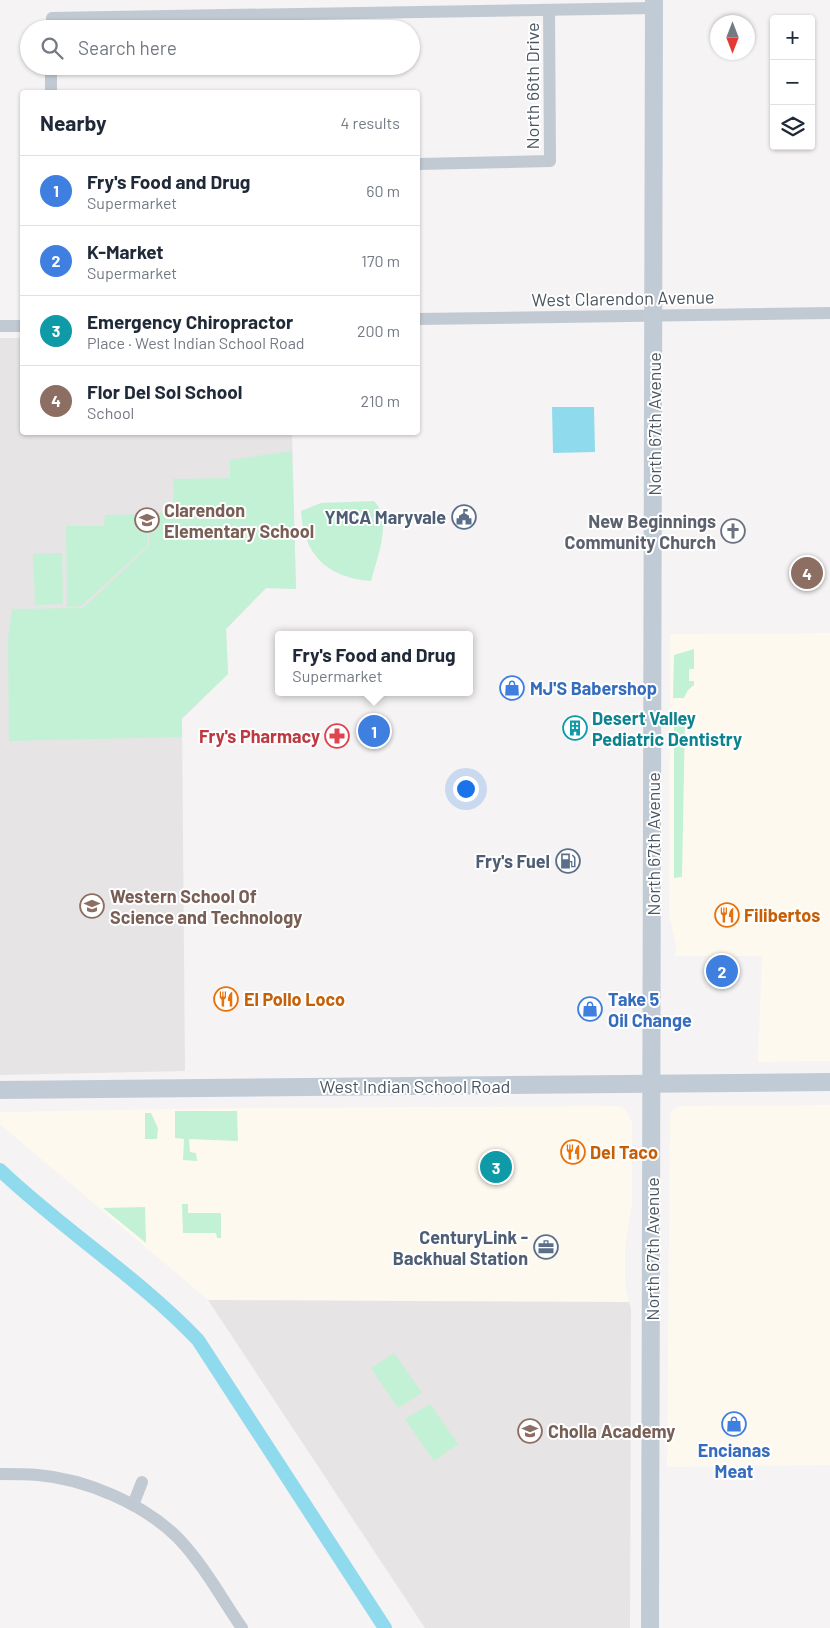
<!DOCTYPE html>
<meta charset="utf-8">
<style>
:root{--surface:#fff;--page:#f6f6f7;--text:#1f2937;--muted:#747a83;--line:#e0e1e3;--accent:#2563eb}
body{margin:0;font-family:Barlow,sans-serif;background:var(--page);color:var(--text)}
.controls{position:absolute;right:15px;top:15px;display:grid;overflow:hidden;border-radius:5px;box-shadow:0 1px 4px #0004}
.controls button{width:45px;height:45px;display:grid;place-items:center;padding:0;border:0;border-bottom:1px solid var(--line);background:var(--surface);color:var(--text);font:25px sans-serif}
.compass{position:absolute;left:710px;top:15px;width:45px;height:45px;border-radius:50%;background:var(--surface);box-shadow:0 1px 4px #0004;rotate:180deg}
.you{position:absolute;left:465px;top:788px;width:18px;height:18px;margin:-12px;border:4px solid #fff;border-radius:50%;background:#1a73e8;box-shadow:0 0 0 8px #1a73e833}
.badge{display:grid;place-items:center;width:32px;height:32px;border-radius:50%;background:var(--accent);color:#fff;font-size:16px;font-weight:700}
.pin{position:absolute;translate:-50% -50%;border:2px solid #fff;box-shadow:0 1px 5px #0006}
.popup{position:absolute;left:275px;top:631px;width:198px;height:65px;box-sizing:border-box;display:grid;place-content:center;border-radius:5px;background:var(--surface);filter:drop-shadow(0 1px 4px #0005);font-size:16px;white-space:nowrap;color:var(--muted)}
.popup b{font-size:19px;color:var(--text)}
.popup::after{content:'';position:absolute;left:50%;top:100%;margin-left:-10px;border:10px solid transparent;border-top-color:var(--surface)}
.list{margin:0;padding:0;list-style:none}
h2{display:flex;justify-content:space-between;align-items:center;height:65px;margin:0;padding:0 20px;font-size:21px}
h2 small{font-size:16px;font-weight:400;color:var(--muted)}
.list li{display:grid;grid-template-columns:32px 1fr auto;gap:15px;align-items:center;box-sizing:border-box;height:70px;padding:0 20px;border-top:1px solid var(--line)}
.list b{display:block;font-size:19px;white-space:nowrap}
.list p{margin:0;font-size:16px;white-space:nowrap;color:var(--muted)}
.list em{font-size:16px;font-style:normal;color:var(--muted)}
.icon{flex:none;width:28px;height:28px;fill:none;stroke:currentColor;stroke-width:2;stroke-linecap:round;stroke-linejoin:round}
.map{position:relative;flex:none;width:830px;height:1628px;overflow:hidden}
.search{position:absolute;background:var(--surface);box-shadow:0 1px 4px #0004;left:20px;top:20px;width:400px;height:55px;display:flex;align-items:center;gap:12px;box-sizing:border-box;padding:0 18px;border-radius:28px;color:var(--muted);font-size:19px}
.panel{position:absolute;background:var(--surface);box-shadow:0 1px 4px #0004;left:20px;top:90px;width:400px;height:345px;border-radius:5px}
.map>svg:first-child{display:block}
.commercial{fill:#fdf9ef}
.education{fill:#e6e4e5}
.green{fill:#c3f1d5}
.water{fill:#90daee}
.lines{fill:none;stroke-linecap:round;stroke-linejoin:round}
.canal{stroke:#90daee;stroke-width:14}
.street{stroke:#c1cad2;stroke-width:12}
.secondary{stroke:#c1cbd6;stroke-width:18}
.labels{text-anchor:middle;dominant-baseline:central;stroke-width:4;stroke-linejoin:round;paint-order:stroke}
.street-label{font-size:18px;fill:#4a5661;stroke:#fff}
.education-label{font-size:18px;font-weight:bold;fill:#785e54;stroke:#fff;text-anchor:start}
.service-label{font-size:18px;font-weight:bold;fill:#4e5e75;stroke:#fff;text-anchor:end}
.worship-label{font-size:18px;font-weight:bold;fill:#5b616d;stroke:#fff;text-anchor:end}
.shop-label{font-size:18px;font-weight:bold;fill:#366cbe;stroke:#fff;text-anchor:start}
.culture-label{font-size:18px;font-weight:bold;fill:#0d838f;stroke:#fff;text-anchor:start}
.health-label{font-size:18px;font-weight:bold;fill:#be3a42;stroke:#fff;text-anchor:end}
.food-label{font-size:18px;font-weight:bold;fill:#c56008;stroke:#fff;text-anchor:start}
</style>
<div class="map">
<svg width="830" height="1628" viewBox="0 0 830 1628">
<rect width="100%" height="100%" fill="#f5f3f3"/>
<g class="commercial">
<path d="M 830,633 L 830,1061 L 758,1062 L 762,956 L 675,956 L 676,945 L 669,915 L 670,634 Z"/>
<path d="M 830,1105 L 830,1465 L 667,1467 L 670,1113 L 678,1106 Z"/>
<path d="M 616,1106 L 625,1109 L 632,1122 L 632,1204 L 625,1246 L 625,1286 L 629,1302 L 208,1300 L 0,1124 L 0,1112 L 235,1108 Z"/>
</g>
<g class="education">
<path d="M 0,338 L 22,338 L 22,432 L 292,433 L 296,589 L 266,588 L 226,629 L 228,674 L 182,719 L 185,1071 L 0,1075 Z"/>
<path d="M 208,1300 L 629,1302 L 631,1309 L 630,1628 L 425,1628 Z"/>
</g>
<g class="green">
<path d="M 292,451 L 296,589 L 266,588 L 226,629 L 228,674 L 182,718 L 182,737 L 9,741 L 8,640 L 12,609 L 83,608 L 149,546 L 149,532 L 156,531 L 156,513 L 174,512 L 173,479 L 230,478 L 230,460 Z"/>
<path d="M 374,501 C 393,521 377,557 371,581 C 327,578 303,554 301,511 L 321,503 Z"/>
<path d="M 147,514 L 148,545 L 81,606 L 67,607 L 66,526 L 104,526 L 105,515 Z"/>
<path d="M 62,553 L 63,604 L 35,605 L 33,554 Z"/>
<path d="M 694,649 L 694,669 L 689,669 L 689,681 L 694,681 L 694,685 L 688,690 L 684,698 L 673,698 L 674,655 Z"/>
<path d="M 674,716 L 685,718 L 682,877 L 674,878 Z"/>
<path d="M 175,1111 L 237,1111 L 238,1141 L 189,1139 L 190,1152 L 196,1153 L 197,1161 L 183,1160 L 184,1139 L 175,1138 Z"/>
<path d="M 145,1113 L 151,1113 L 158,1128 L 157,1139 L 145,1139 Z"/>
<path d="M 182,1204 L 188,1204 L 188,1213 L 221,1213 L 221,1238 L 217,1238 L 216,1233 L 183,1233 Z"/>
<path d="M 145,1207 L 146,1243 L 103,1208 Z"/>
<path d="M 394,1353 L 422,1393 L 398,1408 L 371,1368 Z"/>
<path d="M 430,1404 L 458,1444 L 434,1461 L 405,1419 Z"/>
</g>
<path class="water" d="M 552,407 L 594,407 L 595,452 L 553,453 Z"/>
<g class="lines">
<path class="canal" d="M 0,1170 C 63,1230 138,1277 198,1340 L 385,1628"/>
<g class="street">
<path d="M 52,29 L 52,18 L 654,8"/>
<path d="M 51,92 L 51,66"/>
<path d="M 418,164 L 550,161 L 549,10"/>
<path d="M 418,319 L 830,313"/>
<path d="M 0,326 L 22,326"/>
<path d="M 0,1474 C 13,1474 25,1474 38,1475 C 86,1479 144,1504 178,1538 C 203,1564 222,1599 242,1628"/>
<path d="M 133,1505 L 142,1482"/>
</g>
<g class="secondary">
<path d="M 0,1090 L 830,1082"/>
<path d="M 650,1628 L 654,0"/>
</g>
</g>
<defs>
<g id="civic-ring" transform="scale(1.25)"><circle r="9.5" fill="#fff" stroke="#5c6f8a" stroke-width="1.5"/><path d="M-.6-6.5H3V-4.5H.6V-3L4-1V1h2V6H-6V1h2V-1L-.6-3ZM-1.2 2.5V6h2.4V2.5Z" fill="#5c6f8a"/></g>
<g id="school-ring" transform="scale(1.25)"><circle r="9.5" fill="#fff" stroke="#8d6e63" stroke-width="1.5"/><path d="M0-5L7-2L0 1L-7-2ZM-4 1L0 2.5L4 1V4Q0 6-4 4Z" fill="#8d6e63"/></g>
<g id="church-ring" transform="scale(1.25)"><circle r="9.5" fill="#fff" stroke="#6b7280" stroke-width="1.5"/><path d="M-1.2-6h2.4v3.5h3.3v2.4h-3.3V6h-2.4V-.1h-3.3v-2.4h3.3Z" fill="#6b7280"/></g>
<g id="shop-ring" transform="scale(1.25)"><circle r="9.5" fill="#fff" stroke="#3f7fe0" stroke-width="1.5"/><path d="M-5-2.5h2.3a2.7 3.5 0 0 1 5.4 0H5L5.5 6h-11ZM-1.5-2.5h3a1.5 2.3 0 0 0-3 0Z" fill="#3f7fe0"/></g>
<g id="building-ring" transform="scale(1.25)"><circle r="9.5" fill="#fff" stroke="#0f9aa8" stroke-width="1.5"/><path d="M-4-6H4V6H1V3H-1V6H-4ZM-2.5-4.3h1.7v1.8h-1.7ZM.8-4.3h1.7v1.8H.8ZM-2.5-1h1.7V.8h-1.7ZM.8-1h1.7V.8H.8Z" fill="#0f9aa8"/></g>
<g id="pharmacy-ring" transform="scale(1.25)"><circle r="9.5" fill="#fff" stroke="#e0444e" stroke-width="1.5"/><path d="M-2-6h4v4h4v4h-4v4h-4v-4h-4v-4h4Z" fill="#e0444e"/></g>
<g id="fuel-ring" transform="scale(1.25)"><circle r="9.5" fill="#fff" stroke="#5c6f8a" stroke-width="1.5"/><path d="M-5.5-6h7V0h2V4h1.3V-2.5L3-4.5l.8-.8L6-3V5H2.5V1h-1V6h-7ZM-4.2-4.7v3.2H.2V-4.7Z" fill="#5c6f8a"/></g>
<g id="university-ring" transform="scale(1.25)"><circle r="9.5" fill="#fff" stroke="#8d6e63" stroke-width="1.5"/><path d="M0-5L7-2L0 1L-7-2ZM-4 1L0 2.5L4 1V4Q0 6-4 4Z" fill="#8d6e63"/></g>
<g id="restaurant-ring" transform="scale(1.25)"><circle r="9.5" fill="#fff" stroke="#e8710a" stroke-width="1.5"/><path d="M-5-6h1v4h1v-4h1v4h1v-4h1v5L-1.5 .5V6h-2V.5L-5-1ZM5-6V6H3V1.5H1.5Q1.5-4 5-6Z" fill="#e8710a"/></g>
<g id="office-ring" transform="scale(1.25)"><circle r="9.5" fill="#fff" stroke="#5c6f8a" stroke-width="1.5"/><path d="M-6-3h4V-5.5h4V-3h4V5H-6ZM-1-4.5V-3h2v-1.5ZM-6 0V1H6V0Z" fill="#5c6f8a"/></g>
</defs>
<g fill-rule="evenodd">
<use href="#civic-ring" x="464" y="517"/>
<use href="#school-ring" x="147" y="520"/>
<use href="#church-ring" x="733" y="531"/>
<use href="#shop-ring" x="512" y="688"/>
<use href="#building-ring" x="575" y="728"/>
<use href="#pharmacy-ring" x="337" y="736"/>
<use href="#fuel-ring" x="568" y="861"/>
<use href="#university-ring" x="92" y="906"/>
<use href="#restaurant-ring" x="727" y="915"/>
<use href="#restaurant-ring" x="226" y="999"/>
<use href="#shop-ring" x="590" y="1009"/>
<use href="#restaurant-ring" x="573" y="1152"/>
<use href="#office-ring" x="546" y="1247"/>
<use href="#shop-ring" x="734" y="1424"/>
<use href="#school-ring" x="530" y="1431"/>
</g>
<g class="labels">
<g class="street-label">
<text transform="translate(532 86) rotate(-90)">North 66th Drive</text>
<text transform="translate(623 298) rotate(-1)">West Clarendon Avenue</text>
<text transform="translate(654 424) rotate(-90)">North 67th Avenue</text>
<text transform="translate(653 844) rotate(-90)">North 67th Avenue</text>
<text x="415" y="1086">West Indian School Road</text>
<text transform="translate(652 1249) rotate(-90)">North 67th Avenue</text>
</g>
<g class="education-label">
<text x="164" y="510">Clarendon<tspan x="164" dy="21">Elementary School</tspan></text>
<text x="110" y="896">Western School Of<tspan x="110" dy="21">Science and Technology</tspan></text>
<text x="548" y="1431">Cholla Academy</text>
</g>
<g class="service-label">
<text x="446" y="517">YMCA Maryvale</text>
<text x="550" y="861">Fry's Fuel</text>
<text x="528" y="1237">CenturyLink -<tspan x="528" dy="21">Backhual Station</tspan></text>
</g>
<g class="worship-label">
<text x="716" y="521">New Beginnings<tspan x="716" dy="21">Community Church</tspan></text>
</g>
<g class="shop-label">
<text x="530" y="688">MJ'S Babershop</text>
<text x="608" y="999">Take 5<tspan x="608" dy="21">Oil Change</tspan></text>
<text x="734" y="1450" text-anchor="middle">Encianas<tspan x="734" dy="21">Meat</tspan></text>
</g>
<g class="culture-label">
<text x="592" y="718">Desert Valley<tspan x="592" dy="21">Pediatric Dentistry</tspan></text>
</g>
<g class="health-label">
<text x="320" y="736">Fry's Pharmacy</text>
</g>
<g class="food-label">
<text x="744" y="915">Filibertos</text>
<text x="244" y="999">El Pollo Loco</text>
<text x="590" y="1152">Del Taco</text>
</g>
</g>
</svg>
<div class="controls">
<button>+</button>
<button>−</button>
<button><svg class="icon" aria-label="layers" viewBox="0 0 24 24"><path d="M12 4l9 5-9 5-9-5zM3 14l9 5 9-5"/></svg></button>
</div>
<svg class="compass" viewBox="-18 -18 36 36"><path d="M0-13l5 13h-10z" fill="#e53935"/><path d="M0 13l5-13h-10z" fill="#747a83"/></svg>
<div class="you"></div>
<div class="pin badge" style="left:374px;top:731px;background:#3f7fe0">1</div>
<div class="popup"><b>Fry's Food and Drug</b>Supermarket</div>
<div class="pin badge" style="left:722px;top:971px;background:#3f7fe0">2</div>
<div class="pin badge" style="left:496px;top:1167px;background:#0f9aa8">3</div>
<div class="pin badge" style="left:807px;top:573px;background:#8d6e63">4</div>
<div class="search"><svg class="icon" aria-label="search" viewBox="0 0 24 24"><circle cx="10" cy="10" r="6"/><path d="M15 15l6 6"/></svg>Search here</div>
<section class="panel">
<h2>Nearby<small>4 results</small></h2>
<ul class="list">
<li><span class="badge" style="background:#3f7fe0">1</span><div><b>Fry's Food and Drug</b><p>Supermarket</p></div><em>60 m</em></li>
<li><span class="badge" style="background:#3f7fe0">2</span><div><b>K-Market</b><p>Supermarket</p></div><em>170 m</em></li>
<li><span class="badge" style="background:#0f9aa8">3</span><div><b>Emergency Chiropractor</b><p>Place · West Indian School Road</p></div><em>200 m</em></li>
<li><span class="badge" style="background:#8d6e63">4</span><div><b>Flor Del Sol School</b><p>School</p></div><em>210 m</em></li>
</ul>
</section>
</div>
